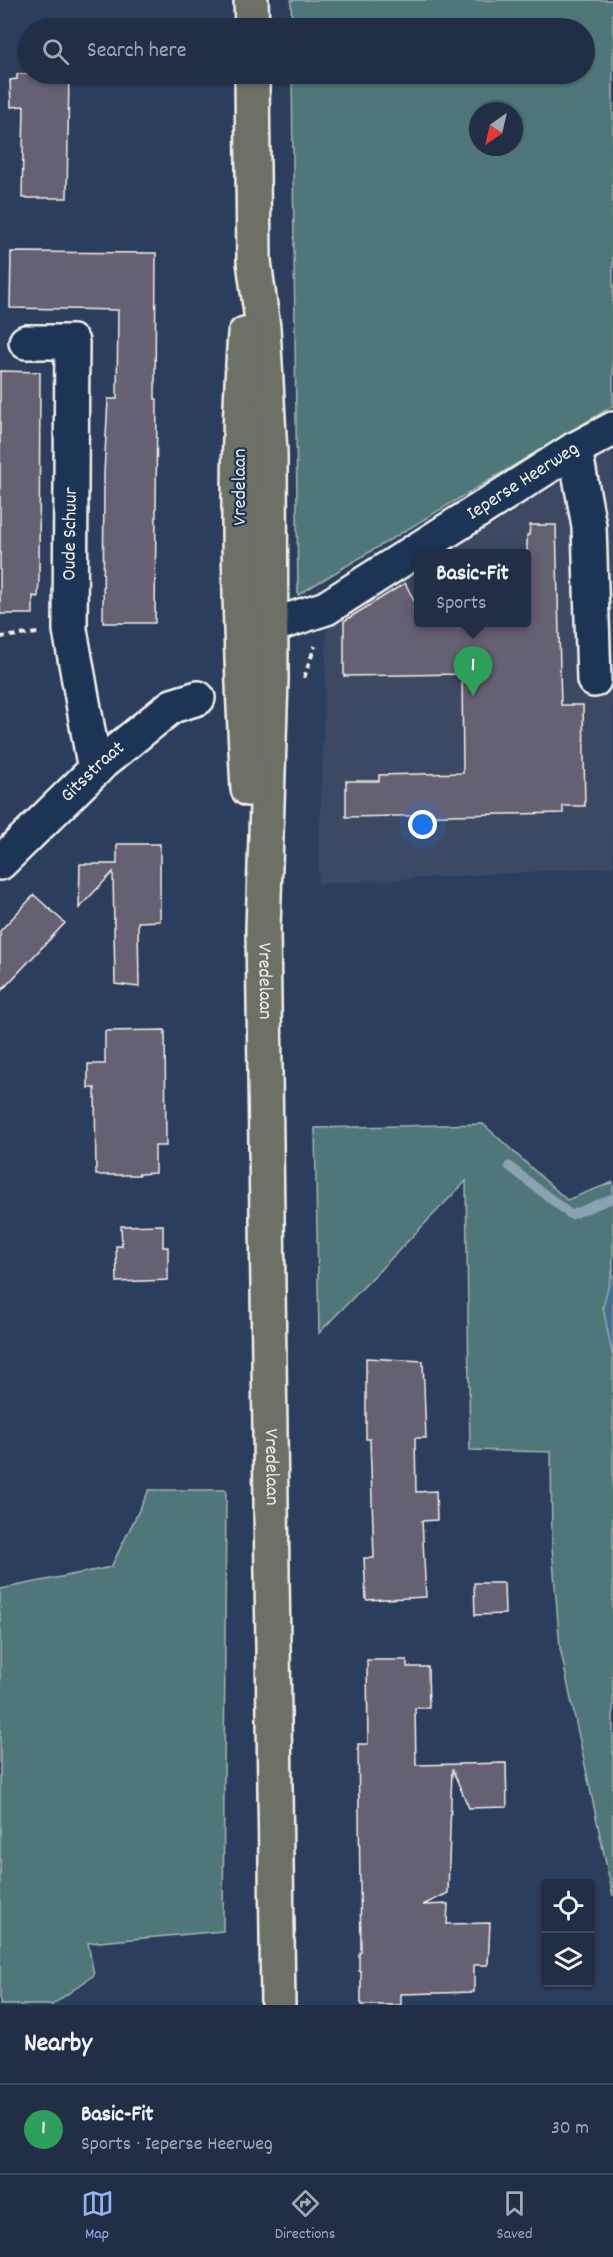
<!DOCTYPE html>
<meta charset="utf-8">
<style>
:root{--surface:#212e46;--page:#2d3a51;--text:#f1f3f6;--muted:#a2a8b3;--line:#3e4a5f;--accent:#95b2f1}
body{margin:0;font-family:Dekko,sans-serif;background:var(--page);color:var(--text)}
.controls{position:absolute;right:18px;bottom:18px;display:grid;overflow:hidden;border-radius:6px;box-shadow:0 2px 4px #0004}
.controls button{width:54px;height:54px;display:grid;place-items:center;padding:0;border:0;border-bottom:2px solid var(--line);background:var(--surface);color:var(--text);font:30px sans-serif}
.compass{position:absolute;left:469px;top:102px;width:54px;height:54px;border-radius:50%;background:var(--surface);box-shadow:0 2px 4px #0004;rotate:214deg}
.you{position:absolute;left:423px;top:825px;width:21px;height:21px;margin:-15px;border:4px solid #fff;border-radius:50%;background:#1a73e8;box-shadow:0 0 0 9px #1a73e833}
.badge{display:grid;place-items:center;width:39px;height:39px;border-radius:50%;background:var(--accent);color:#fff;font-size:20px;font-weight:700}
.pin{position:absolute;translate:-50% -50px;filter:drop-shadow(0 2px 3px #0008)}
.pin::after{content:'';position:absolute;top:32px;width:21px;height:18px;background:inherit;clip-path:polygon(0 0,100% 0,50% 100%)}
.popup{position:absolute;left:414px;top:549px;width:117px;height:78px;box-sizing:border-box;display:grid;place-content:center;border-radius:6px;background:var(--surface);filter:drop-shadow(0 2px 4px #0005);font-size:20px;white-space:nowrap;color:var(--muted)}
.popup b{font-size:22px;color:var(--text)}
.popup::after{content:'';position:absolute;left:50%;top:100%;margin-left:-12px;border:12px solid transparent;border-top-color:var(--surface)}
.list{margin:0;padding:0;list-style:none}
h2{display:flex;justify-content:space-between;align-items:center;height:78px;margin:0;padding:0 24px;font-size:26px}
h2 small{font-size:20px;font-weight:400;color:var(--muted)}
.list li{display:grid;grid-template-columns:39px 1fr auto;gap:18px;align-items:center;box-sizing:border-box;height:90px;padding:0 24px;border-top:2px solid var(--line)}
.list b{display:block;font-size:22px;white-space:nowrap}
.list p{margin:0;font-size:20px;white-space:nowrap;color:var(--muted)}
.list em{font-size:20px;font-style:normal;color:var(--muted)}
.icon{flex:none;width:33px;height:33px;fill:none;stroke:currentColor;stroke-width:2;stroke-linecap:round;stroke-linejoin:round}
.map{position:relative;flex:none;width:613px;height:2005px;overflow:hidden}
.search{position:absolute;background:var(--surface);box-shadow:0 2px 4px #0004;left:18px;right:18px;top:18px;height:66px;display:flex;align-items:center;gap:15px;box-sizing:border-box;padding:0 21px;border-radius:33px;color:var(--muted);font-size:22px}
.sheet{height:168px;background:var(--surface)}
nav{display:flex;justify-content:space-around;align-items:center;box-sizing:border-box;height:84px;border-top:2px solid var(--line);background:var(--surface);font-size:16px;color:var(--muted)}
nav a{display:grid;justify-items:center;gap:3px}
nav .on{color:var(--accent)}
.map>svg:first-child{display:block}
.built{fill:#3d4864}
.green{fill:#507779;stroke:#a2b4b0;stroke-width:1.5;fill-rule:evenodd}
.water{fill:#446d8c;stroke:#8aa2b1;stroke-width:1.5}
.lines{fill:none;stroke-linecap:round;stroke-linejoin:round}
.stream{stroke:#8aa2b1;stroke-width:9}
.building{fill:#666173;stroke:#f4f1e8;stroke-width:1.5}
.minor-casing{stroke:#f4f1e8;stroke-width:38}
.major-casing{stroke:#f4f1e8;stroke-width:38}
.path{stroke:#f4f1e8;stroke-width:4;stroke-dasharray:6 4.5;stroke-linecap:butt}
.minor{stroke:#1d3557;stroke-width:33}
.major{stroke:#6c7065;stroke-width:33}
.labels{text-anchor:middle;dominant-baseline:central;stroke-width:4.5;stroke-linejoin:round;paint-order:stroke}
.street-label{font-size:20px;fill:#f4f1e8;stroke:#1d3557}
</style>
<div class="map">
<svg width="613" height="2005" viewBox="0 0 613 2005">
<rect width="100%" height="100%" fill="#2c3e5d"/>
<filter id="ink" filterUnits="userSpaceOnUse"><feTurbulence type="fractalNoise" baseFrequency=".0167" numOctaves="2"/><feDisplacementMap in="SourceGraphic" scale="12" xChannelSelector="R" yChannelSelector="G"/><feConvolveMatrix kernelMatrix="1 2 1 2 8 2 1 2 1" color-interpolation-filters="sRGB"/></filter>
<g filter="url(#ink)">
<path class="built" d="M 613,450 L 613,867 L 318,884 L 327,629 L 419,571 L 419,622 L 527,622 L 527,554 L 447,553 Z"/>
<g class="green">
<path d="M 291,0 L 613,0 L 613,406 L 298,595 L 292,74 L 584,74 L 584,28 L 292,28 ZM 478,111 L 514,111 L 514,147 L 478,147 Z"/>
<path d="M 483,1124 L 567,1200 L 613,1182 L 613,1269 L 603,1307 L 613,1357 L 613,1896 L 560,1648 L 552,1547 L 551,1452 L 470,1450 L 466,1181 L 319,1333 L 315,1128 Z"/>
<path d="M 149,1490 L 226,1490 L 223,1931 L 88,1943 L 94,1975 L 52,2005 L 0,2005 L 0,1589 L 111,1567 Z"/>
</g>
<path class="water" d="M 613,1269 L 613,1357 L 603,1307 Z"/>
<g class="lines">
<path class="stream" d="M 509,1166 L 571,1215 L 613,1198"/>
</g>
<g class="building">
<path d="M 17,74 L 69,74 L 67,198 L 22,198 L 24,106 L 11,107 L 10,80 L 17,79 Z"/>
<path d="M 11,252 L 156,253 L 155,399 L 157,399 L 155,623 L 103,623 L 104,473 L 108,399 L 117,399 L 118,310 L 10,308 Z"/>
<path d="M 0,371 L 40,372 L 39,581 L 38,597 L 33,596 L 33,614 L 0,614 Z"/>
<path d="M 530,525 L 556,525 L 561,705 L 583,705 L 585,806 L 563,806 L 563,813 L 346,817 L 346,781 L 379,781 L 379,775 L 463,773 L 462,674 L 344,676 L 344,621 L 405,583 L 419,610 L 419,622 L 527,622 L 527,535 L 529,535 Z"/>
<path d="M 117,844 L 160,844 L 160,921 L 138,922 L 139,987 L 115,984 L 113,872 L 79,908 L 80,864 L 117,864 Z"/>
<path d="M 34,895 L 65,923 L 0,992 L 0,931 Z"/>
<path d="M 165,1030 L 166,1146 L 155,1146 L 155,1173 L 139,1174 L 139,1175 L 96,1175 L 95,1088 L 88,1088 L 88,1064 L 105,1064 L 105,1031 Z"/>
<path d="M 163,1225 L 163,1247 L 168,1247 L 168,1280 L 117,1282 L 116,1246 L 122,1246 L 121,1226 Z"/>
<path d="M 366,1358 L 423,1361 L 426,1438 L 415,1438 L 416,1492 L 436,1491 L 437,1520 L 422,1521 L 426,1597 L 366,1600 L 364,1558 L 374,1558 L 370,1439 L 366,1439 Z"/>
<path d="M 474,1583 L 504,1583 L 505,1614 L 475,1615 Z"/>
<path d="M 367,1660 L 407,1660 L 407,1667 L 428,1667 L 429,1708 L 415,1708 L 416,1765 L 506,1763 L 507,1807 L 469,1808 L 452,1769 L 448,1893 L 423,1905 L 448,1904 L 447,1924 L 490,1923 L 488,1965 L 474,1965 L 474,1992 L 401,1994 L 401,2005 L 361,2005 L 361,1971 L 359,1971 L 359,1954 L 361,1951 L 358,1744 L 368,1744 Z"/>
</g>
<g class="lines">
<g class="minor-casing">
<g id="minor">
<path d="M 26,342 L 72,342 L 70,630 L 95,770"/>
<path d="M 575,449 L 589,526 L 594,680"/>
<path id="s1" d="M 243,625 L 271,626 L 326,608 L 575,449 L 613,429"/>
<path id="s2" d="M 0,863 L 104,761 L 172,706 L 198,698"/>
</g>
</g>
<g class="major-casing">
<g id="major">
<path d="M 251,0 L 252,28"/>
<path id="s3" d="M 252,74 L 254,261 L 263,328 L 270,453 L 271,679 L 263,929 L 278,2005"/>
<path d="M 245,334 C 234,485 240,638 248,789"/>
</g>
</g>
<g class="path">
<path d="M 0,637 L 38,633"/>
<path d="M 304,678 L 315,646"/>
</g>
<use href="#minor" class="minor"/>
<use href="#major" class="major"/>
</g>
</g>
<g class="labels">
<g class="street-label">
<text stroke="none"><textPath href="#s1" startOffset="320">Ieperse Heerweg</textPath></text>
<text transform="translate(241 487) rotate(-90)">Vredelaan</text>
<text transform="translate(71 534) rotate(-89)">Oude Schuur</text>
<text stroke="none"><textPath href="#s2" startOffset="130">Gitsstraat</textPath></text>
<text stroke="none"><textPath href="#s3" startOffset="908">Vredelaan</textPath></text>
<text stroke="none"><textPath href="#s3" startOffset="1394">Vredelaan</textPath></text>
</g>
</g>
</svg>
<div class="controls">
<button><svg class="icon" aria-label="locate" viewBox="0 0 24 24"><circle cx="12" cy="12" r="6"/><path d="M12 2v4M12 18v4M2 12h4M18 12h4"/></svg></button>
<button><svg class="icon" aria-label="layers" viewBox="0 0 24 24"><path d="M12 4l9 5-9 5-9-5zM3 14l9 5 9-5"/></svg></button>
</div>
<svg class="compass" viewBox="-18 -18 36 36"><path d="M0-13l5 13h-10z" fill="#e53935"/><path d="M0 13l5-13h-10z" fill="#a2a8b3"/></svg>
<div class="you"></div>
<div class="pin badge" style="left:473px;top:696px;background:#2e9e5b">1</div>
<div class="popup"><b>Basic-Fit</b>Sports</div>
<div class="search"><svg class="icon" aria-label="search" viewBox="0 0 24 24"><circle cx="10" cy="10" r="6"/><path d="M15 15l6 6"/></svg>Search here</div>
</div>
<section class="sheet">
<h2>Nearby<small></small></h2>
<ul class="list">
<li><span class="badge" style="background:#2e9e5b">1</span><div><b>Basic-Fit</b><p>Sports · Ieperse Heerweg</p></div><em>30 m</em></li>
</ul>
</section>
<nav>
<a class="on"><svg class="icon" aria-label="map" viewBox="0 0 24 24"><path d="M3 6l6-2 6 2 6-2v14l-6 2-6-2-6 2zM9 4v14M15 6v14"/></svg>Map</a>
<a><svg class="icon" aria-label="directions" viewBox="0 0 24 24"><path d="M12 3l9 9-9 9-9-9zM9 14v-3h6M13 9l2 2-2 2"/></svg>Directions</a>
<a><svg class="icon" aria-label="saved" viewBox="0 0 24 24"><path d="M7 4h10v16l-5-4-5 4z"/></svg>Saved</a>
</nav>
